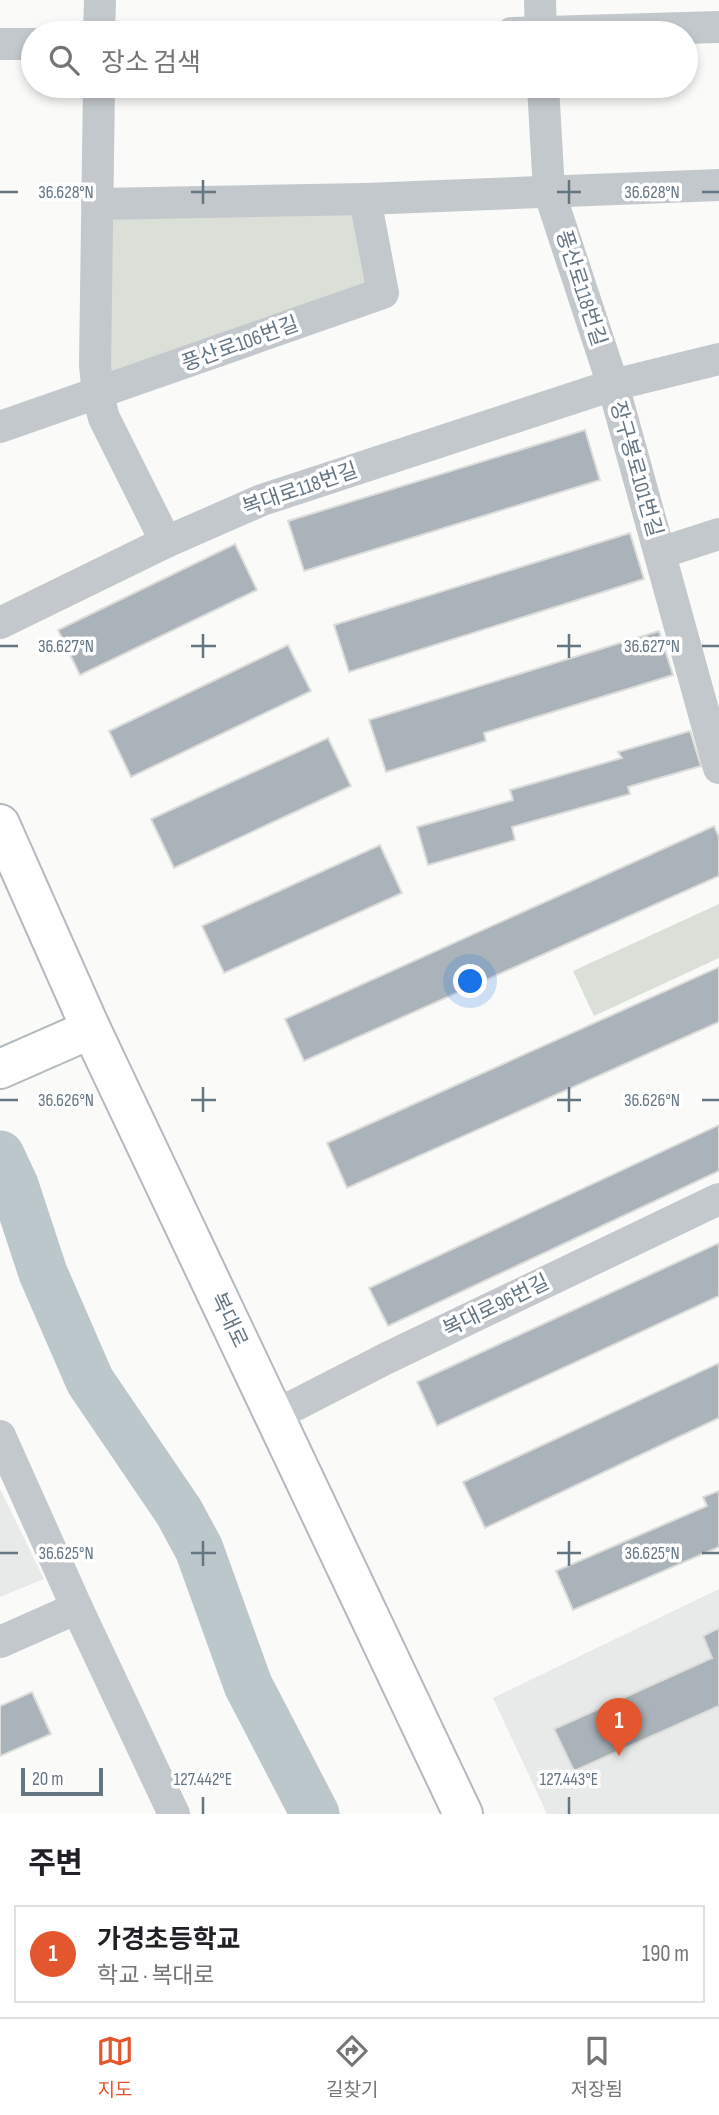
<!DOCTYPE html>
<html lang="ko">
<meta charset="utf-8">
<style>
:root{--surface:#fff;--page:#f6f6f6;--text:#202124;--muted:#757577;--line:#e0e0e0;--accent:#e4572e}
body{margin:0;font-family:"Sofia Sans Condensed","Noto Sans KR",sans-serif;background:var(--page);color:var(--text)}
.scale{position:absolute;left:21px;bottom:18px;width:82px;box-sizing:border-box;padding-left:7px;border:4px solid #657683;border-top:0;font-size:19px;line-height:24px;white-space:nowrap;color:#657683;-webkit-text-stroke:5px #fff;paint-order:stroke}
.you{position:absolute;left:471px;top:982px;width:24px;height:24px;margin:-18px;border:5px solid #fff;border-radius:50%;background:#1a73e8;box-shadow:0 0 0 10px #1a73e833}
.badge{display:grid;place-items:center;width:46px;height:46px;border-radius:50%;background:var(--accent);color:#fff;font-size:23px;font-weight:700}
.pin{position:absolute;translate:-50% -58px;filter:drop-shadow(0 2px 4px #0008)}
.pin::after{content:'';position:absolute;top:37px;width:24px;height:21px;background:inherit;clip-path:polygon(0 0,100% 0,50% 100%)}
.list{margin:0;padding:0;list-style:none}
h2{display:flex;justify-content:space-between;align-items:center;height:91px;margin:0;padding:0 28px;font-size:30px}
h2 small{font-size:23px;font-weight:400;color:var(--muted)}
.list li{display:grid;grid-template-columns:46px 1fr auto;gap:21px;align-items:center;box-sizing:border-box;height:98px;margin:0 14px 14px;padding:0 14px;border:2px solid var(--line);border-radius:0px}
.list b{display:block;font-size:26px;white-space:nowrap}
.list p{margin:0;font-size:23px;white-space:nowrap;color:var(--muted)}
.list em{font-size:23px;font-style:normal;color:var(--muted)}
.icon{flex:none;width:38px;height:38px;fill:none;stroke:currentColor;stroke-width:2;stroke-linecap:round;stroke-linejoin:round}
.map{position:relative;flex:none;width:719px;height:1814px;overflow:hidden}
.search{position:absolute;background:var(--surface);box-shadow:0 4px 10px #0003;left:21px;right:21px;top:21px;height:77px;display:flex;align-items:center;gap:18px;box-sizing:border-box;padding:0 24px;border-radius:38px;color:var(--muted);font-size:26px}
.sheet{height:203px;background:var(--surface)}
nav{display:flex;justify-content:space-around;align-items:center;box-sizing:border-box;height:98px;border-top:2px solid var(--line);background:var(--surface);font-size:19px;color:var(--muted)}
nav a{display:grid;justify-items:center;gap:4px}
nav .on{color:var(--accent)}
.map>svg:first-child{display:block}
.built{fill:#e8e9e9}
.green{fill:#dadfd7}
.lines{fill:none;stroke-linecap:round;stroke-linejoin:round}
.river{stroke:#bbc7cb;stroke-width:49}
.building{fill:#aab3b9;stroke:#dcdcda;stroke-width:2}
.secondary-casing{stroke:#b3babf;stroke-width:42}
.street{stroke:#c3c8cc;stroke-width:32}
.secondary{stroke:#fff;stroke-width:38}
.ticks{fill:none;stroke:#657683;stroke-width:2.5}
.labels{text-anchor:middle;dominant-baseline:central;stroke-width:7;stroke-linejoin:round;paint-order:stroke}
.street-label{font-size:21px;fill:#657683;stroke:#fff}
.ticks-label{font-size:18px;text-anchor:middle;fill:#657683;stroke:#fff;stroke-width:7;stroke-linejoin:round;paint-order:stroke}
</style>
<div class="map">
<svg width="719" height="1814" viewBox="0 0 719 1814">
<rect width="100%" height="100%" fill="#fafaf8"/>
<g class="built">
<path d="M 0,1489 L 44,1579 L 0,1597 Z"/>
<path d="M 719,1589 L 719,1814 L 547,1814 L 493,1698 Z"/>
</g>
<g class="green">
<path d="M 356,212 L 371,282 L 106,378 L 109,216 Z"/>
<path d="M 719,904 L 719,958 L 594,1016 L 573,971 Z"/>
</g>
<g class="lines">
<path class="river" d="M 0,1155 L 14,1185 L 43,1273 L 90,1381 L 179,1512 L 199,1549 L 248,1685 L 315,1814"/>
</g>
<g class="building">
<path d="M 585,430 L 600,480 L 304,571 L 288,521 Z"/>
<path d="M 630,533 L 644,579 L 349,672 L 334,625 Z"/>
<path d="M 235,544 L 257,590 L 80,675 L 58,630 Z"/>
<path d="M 659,631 L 673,675 L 484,733 L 486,741 L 386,772 L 369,720 Z"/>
<path d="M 288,645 L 311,691 L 131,777 L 109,731 Z"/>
<path d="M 690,731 L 701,766 L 628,787 L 630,794 L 512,827 L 515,840 L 428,865 L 417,827 L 513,800 L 510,790 L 622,758 L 618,752 Z"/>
<path d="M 328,738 L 351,786 L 174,868 L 151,819 Z"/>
<path d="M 714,826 L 719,837 L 719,876 L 304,1061 L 285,1019 Z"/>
<path d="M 380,845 L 402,893 L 224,973 L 202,926 Z"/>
<path d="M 719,967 L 719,1022 L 347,1188 L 327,1143 Z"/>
<path d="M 719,1125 L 719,1171 L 388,1326 L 369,1288 Z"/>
<path d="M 719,1243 L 719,1296 L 437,1426 L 417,1382 Z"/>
<path d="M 719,1363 L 719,1418 L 485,1528 L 463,1482 Z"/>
<path d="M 719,1491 L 719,1547 L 573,1610 L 556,1571 L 707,1506 L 703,1497 Z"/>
<path d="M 719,1628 L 719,1706 L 574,1771 L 554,1729 L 712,1658 L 703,1636 Z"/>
<path d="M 32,1692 L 51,1734 L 0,1756 L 0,1706 Z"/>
</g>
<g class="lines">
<g class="secondary-casing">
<g id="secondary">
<path d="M 0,824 L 91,1029 L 463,1814"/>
<path d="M 0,1069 L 91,1029"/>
</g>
</g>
<g class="street">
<path d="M 540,0 L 541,33"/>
<path d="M 99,33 L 100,0"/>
<path d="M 512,33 L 719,27"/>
<path d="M 0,44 L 33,44"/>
<path d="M 99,86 L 95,365 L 98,395 L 104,418 L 166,542"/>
<path d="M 543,86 L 549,191 L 613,385 L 719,768"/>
<path d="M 97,204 L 365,199 L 719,185"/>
<path d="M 0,427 L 383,293 L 365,199"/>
<path d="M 660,553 L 719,534"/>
<path d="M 0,623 L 166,542 L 262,500 L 613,385 L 719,359"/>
<path d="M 274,1416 L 387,1358 L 719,1199"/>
<path d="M 0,1436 L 77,1608 L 174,1814"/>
<path d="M 0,1642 L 77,1608"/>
</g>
<use href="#secondary" class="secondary"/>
</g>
<path class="ticks" d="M 203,180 L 203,204M 569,180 L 569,204M 0,192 L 18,192M 191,192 L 216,192M 557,192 L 581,192M 702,192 L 719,192M 203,634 L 203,658M 569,634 L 569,658M 0,646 L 18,646M 191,646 L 216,646M 557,646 L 581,646M 702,646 L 719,646M 203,1087 L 203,1112M 569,1087 L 569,1112M 0,1100 L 18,1100M 191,1100 L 216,1100M 557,1100 L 581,1100M 702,1100 L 719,1100M 203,1541 L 203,1566M 569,1541 L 569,1566M 0,1553 L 18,1553M 191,1553 L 216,1553M 557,1553 L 581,1553M 702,1553 L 719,1553M 203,1797 L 203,1814M 569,1797 L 569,1814"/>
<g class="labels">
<g class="street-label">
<text transform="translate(581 288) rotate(72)">풍산로118번길</text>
<text transform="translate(240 344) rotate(-20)">풍산로106번길</text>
<text transform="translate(636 469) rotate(74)">장구봉로101번길</text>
<text transform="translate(300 489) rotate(-19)">복대로118번길</text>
<text transform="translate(496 1306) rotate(-26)">복대로96번길</text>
<text transform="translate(229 1320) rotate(65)">복대로</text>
</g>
</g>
<g class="ticks-label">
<text x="66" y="198">36.628°N</text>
<text x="652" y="198">36.628°N</text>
<text x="66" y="652">36.627°N</text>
<text x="652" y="652">36.627°N</text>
<text x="66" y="1106">36.626°N</text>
<text x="652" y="1106">36.626°N</text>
<text x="66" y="1559">36.625°N</text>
<text x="652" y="1559">36.625°N</text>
<text x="203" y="1785">127.442°E</text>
<text x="569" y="1785">127.443°E</text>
</g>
</svg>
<div class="scale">20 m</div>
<div class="you"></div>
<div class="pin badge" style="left:619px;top:1756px">1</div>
<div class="search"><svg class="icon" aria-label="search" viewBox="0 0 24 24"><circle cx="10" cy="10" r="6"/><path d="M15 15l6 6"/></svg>장소 검색</div>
</div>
<section class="sheet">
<h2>주변<small></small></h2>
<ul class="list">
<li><span class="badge">1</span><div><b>가경초등학교</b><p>학교 · 복대로</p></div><em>190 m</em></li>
</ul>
</section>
<nav>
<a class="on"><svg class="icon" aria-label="map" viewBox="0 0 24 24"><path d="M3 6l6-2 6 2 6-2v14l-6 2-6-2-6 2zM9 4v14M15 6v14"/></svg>지도</a>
<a><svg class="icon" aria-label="directions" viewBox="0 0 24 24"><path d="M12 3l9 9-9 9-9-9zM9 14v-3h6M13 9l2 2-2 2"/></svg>길찾기</a>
<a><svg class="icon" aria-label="saved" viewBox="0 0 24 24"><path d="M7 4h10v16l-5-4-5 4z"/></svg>저장됨</a>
</nav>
